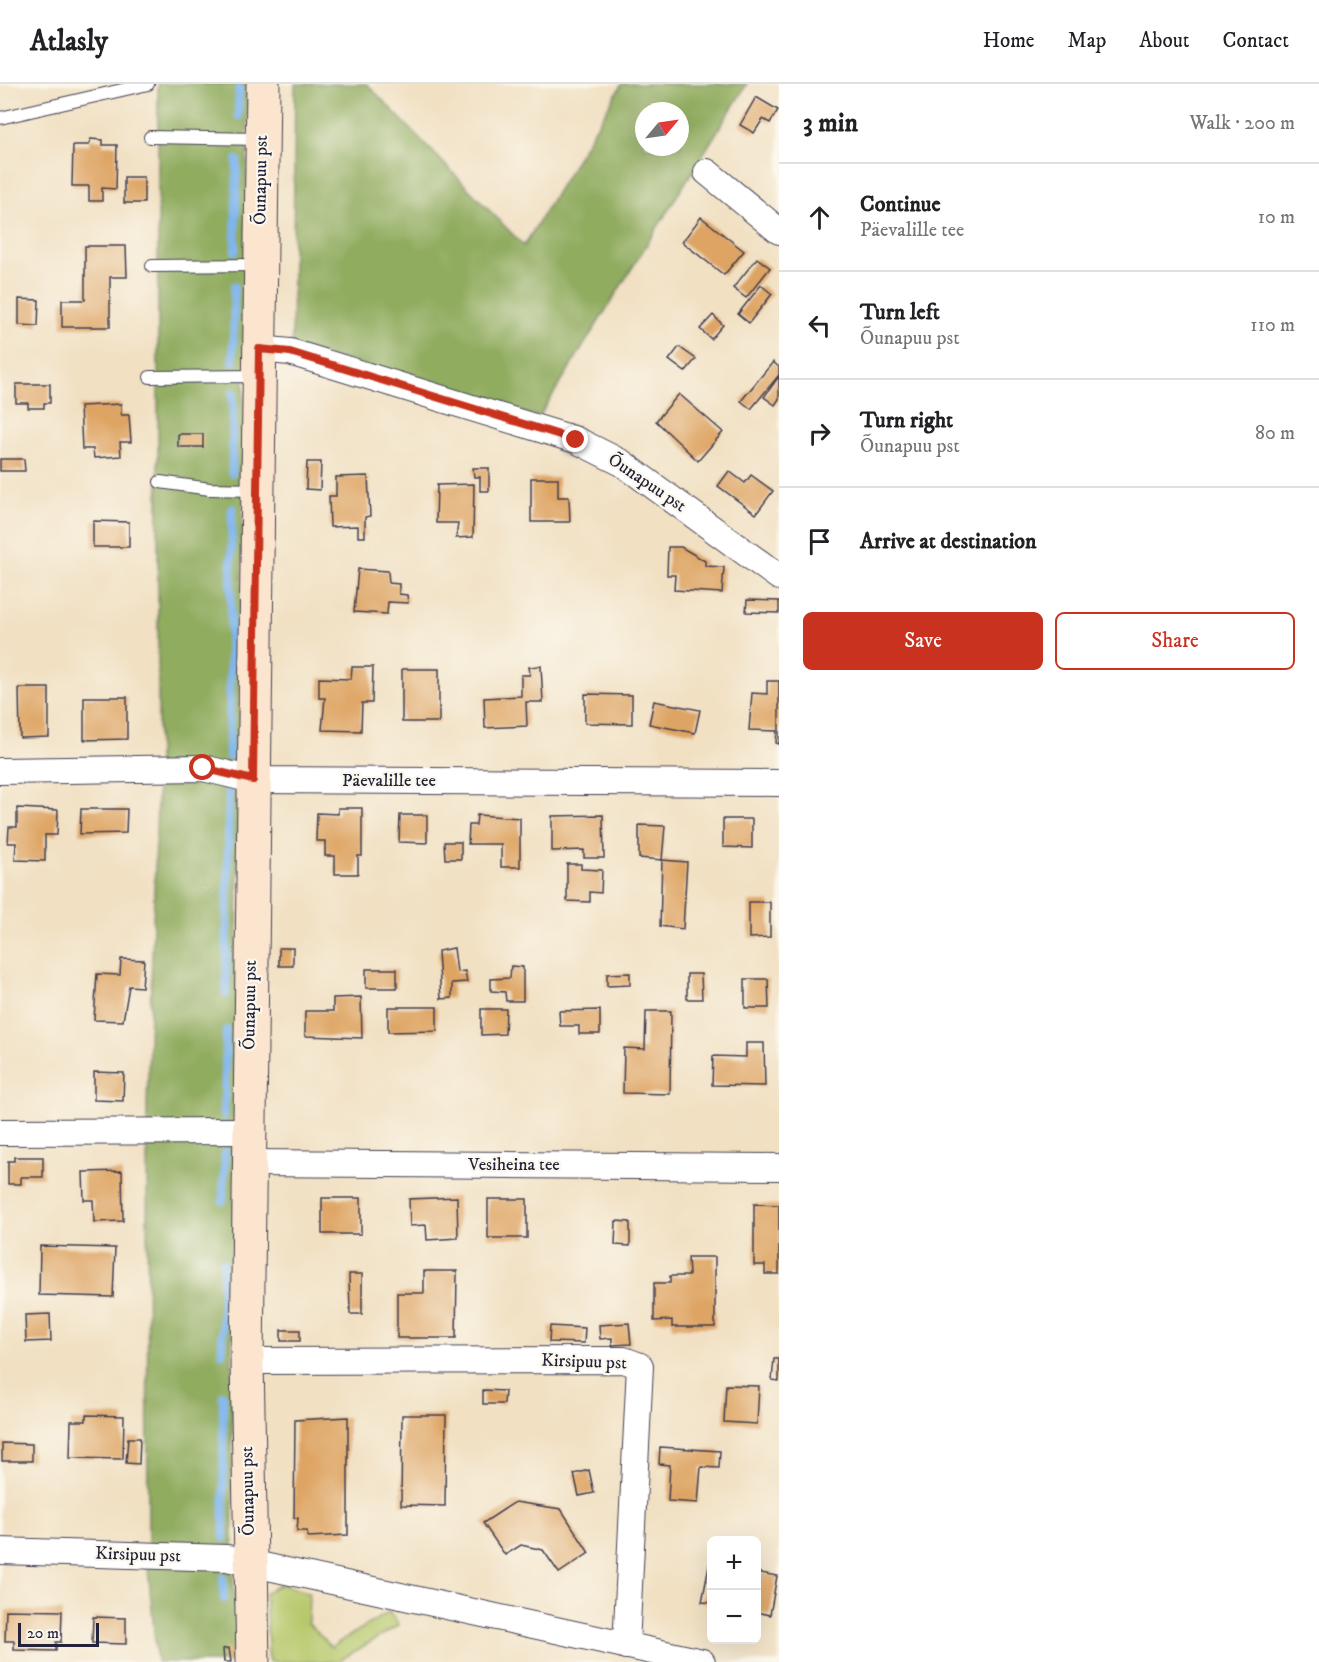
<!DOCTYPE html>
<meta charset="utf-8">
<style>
:root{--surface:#fff;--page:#f2f2f2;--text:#202124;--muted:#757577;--line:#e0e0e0;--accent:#c8321e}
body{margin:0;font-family:"IM FELL DW Pica",serif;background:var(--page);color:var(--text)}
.controls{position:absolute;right:18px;bottom:18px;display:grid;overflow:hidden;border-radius:9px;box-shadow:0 6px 24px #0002}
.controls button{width:54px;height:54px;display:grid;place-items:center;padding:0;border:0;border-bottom:2px solid var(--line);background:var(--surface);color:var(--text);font:30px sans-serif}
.compass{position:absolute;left:635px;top:18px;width:54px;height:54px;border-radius:50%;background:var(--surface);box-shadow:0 6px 24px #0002;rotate:61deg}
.scale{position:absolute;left:18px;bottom:15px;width:81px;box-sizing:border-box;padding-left:6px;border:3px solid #22223b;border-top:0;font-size:16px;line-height:21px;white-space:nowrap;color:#22223b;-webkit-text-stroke:4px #fbf7ec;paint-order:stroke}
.stop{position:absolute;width:18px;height:18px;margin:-14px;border:4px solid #c8321e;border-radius:50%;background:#fff}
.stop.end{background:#c8321e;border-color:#fff;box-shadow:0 2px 6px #0008}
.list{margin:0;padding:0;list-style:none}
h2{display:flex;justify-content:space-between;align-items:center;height:78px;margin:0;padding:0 24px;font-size:26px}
h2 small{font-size:20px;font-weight:400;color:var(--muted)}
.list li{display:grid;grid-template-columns:39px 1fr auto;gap:18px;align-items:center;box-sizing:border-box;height:108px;padding:0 24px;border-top:2px solid var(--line)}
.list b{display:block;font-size:22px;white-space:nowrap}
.list p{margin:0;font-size:20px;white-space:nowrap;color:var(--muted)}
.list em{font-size:20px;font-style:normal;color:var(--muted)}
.actions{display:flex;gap:12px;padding:18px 24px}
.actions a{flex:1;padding:14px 0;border:2px solid var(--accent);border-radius:9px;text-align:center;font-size:21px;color:var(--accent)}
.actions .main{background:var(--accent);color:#fff}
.icon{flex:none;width:33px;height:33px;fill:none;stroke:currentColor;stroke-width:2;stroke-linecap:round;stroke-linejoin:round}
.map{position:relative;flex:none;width:779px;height:1578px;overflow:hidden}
header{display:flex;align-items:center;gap:36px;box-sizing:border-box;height:84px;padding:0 30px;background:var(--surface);border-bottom:2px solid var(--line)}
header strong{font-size:28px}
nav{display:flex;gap:33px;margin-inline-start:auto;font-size:21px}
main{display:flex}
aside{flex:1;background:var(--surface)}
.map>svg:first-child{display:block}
.green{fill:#b6c86b;stroke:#6c7553;stroke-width:1.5}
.forest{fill:#90ac5f;stroke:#59674d;stroke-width:1.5;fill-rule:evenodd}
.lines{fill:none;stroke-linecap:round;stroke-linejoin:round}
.stream{stroke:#7fb5ed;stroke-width:8}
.building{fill:#dea464}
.lane-casing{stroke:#413e4f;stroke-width:14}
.street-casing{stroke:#413e4f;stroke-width:28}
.secondary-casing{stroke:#413e4f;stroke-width:35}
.lane{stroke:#fff;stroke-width:12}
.street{stroke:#fff;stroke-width:26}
.secondary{stroke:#fbe5cf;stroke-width:33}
.route{stroke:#c8321e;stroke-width:8}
.labels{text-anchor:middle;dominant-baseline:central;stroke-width:4.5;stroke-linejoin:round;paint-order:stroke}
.street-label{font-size:18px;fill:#22223b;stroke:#fbf7ec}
</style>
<header>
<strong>Atlasly</strong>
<nav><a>Home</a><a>Map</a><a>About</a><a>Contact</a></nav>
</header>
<main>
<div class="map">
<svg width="779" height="1578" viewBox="0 0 779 1578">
<rect width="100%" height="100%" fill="#fbf7ec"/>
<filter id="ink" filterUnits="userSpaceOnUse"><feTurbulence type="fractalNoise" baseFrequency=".0167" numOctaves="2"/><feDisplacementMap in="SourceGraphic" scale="12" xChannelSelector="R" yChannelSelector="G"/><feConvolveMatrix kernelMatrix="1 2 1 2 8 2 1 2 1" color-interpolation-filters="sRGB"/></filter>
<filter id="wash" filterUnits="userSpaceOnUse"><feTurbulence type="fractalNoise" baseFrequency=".008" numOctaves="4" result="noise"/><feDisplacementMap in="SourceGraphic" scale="24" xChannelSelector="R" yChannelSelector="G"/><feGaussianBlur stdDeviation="1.35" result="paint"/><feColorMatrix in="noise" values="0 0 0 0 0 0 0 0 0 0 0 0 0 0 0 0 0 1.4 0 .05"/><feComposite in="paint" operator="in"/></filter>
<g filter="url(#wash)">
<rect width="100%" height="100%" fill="#f1e0c2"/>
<path class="green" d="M 281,1500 L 309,1509 L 308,1539 L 331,1563 L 389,1528 L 399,1541 L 337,1578 L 269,1578 L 265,1509 Z"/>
<g class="forest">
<path d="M 158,0 L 248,0 L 232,1263 L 233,1489 L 239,1578 L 157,1578 L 148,1484 L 147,1020 L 158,690 Z"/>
<path d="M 295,0 L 367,0 L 524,162 L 622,0 L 747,0 L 539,333 L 292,261 ZM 644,27 L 680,27 L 680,63 L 644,63 Z"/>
</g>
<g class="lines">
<g class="stream">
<path d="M 238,32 L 239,4"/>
<path d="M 235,167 L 237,76"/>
<path d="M 233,278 L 234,202"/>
<path d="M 232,389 L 233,308"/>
<path d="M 229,672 L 232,424"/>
<path d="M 226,910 L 229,705"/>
<path d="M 224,1032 L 226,946"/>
<path d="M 223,1117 L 225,1068"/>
<path d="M 222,1269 L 223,1179"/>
<path d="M 223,1311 L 224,1454"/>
<path d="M 223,1494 L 224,1515"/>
</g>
</g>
<g id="blocks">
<g class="building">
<path d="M 756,13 L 778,26 L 770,39 L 763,35 L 754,49 L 740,41 Z"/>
<path d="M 90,55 L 103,56 L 103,61 L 117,61 L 116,105 L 102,104 L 102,117 L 89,117 L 89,102 L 72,102 L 73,61 L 89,61 Z"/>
<rect x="124" y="93" width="20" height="26"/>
<path d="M 701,133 L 744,167 L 724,191 L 682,158 Z"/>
<path d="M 85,162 L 126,162 L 127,193 L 110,193 L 110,243 L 62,243 L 62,216 L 85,216 Z"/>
<path d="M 757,174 L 770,184 L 746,214 L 733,204 Z"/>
<path d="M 761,201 L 772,210 L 749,239 L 738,230 Z"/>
<path d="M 19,215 L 39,216 L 38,242 L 19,241 Z"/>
<path d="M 713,231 L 723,241 L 711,255 L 700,245 Z"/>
<path d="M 679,263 L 696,275 L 685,288 L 669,276 Z"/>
<path d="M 773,278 L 779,283 L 779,291 L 751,325 L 741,317 Z"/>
<path d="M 779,292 L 779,315 L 775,321 L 764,313 Z"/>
<path d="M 16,300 L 50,300 L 50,319 L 44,319 L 44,324 L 28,324 L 28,319 L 16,319 Z"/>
<path d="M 679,310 L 723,348 L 698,377 L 656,337 Z"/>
<path d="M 121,320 L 121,331 L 129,331 L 131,358 L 120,358 L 121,372 L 94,374 L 93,365 L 82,365 L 80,322 Z"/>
<rect x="178" y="350" width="25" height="13"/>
<path d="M 0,375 L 24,375 L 25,387 L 0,387 Z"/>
<path d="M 307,378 L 321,378 L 320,406 L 306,405 Z"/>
<path d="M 473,384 L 489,384 L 489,407 L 480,407 L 480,393 L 474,393 Z"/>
<path d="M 729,387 L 745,399 L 751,391 L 773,407 L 756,430 L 718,402 Z"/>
<path d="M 368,392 L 370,432 L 365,433 L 365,453 L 358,453 L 358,442 L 330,443 L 329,412 L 336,412 L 336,393 Z"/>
<path d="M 531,394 L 558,394 L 558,413 L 569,413 L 570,438 L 531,438 Z"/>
<path d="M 474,400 L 473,453 L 456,454 L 458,439 L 436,439 L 437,401 Z"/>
<path d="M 93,437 L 129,438 L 129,463 L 93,463 Z"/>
<path d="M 668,463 L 681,463 L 705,477 L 705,482 L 724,483 L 722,509 L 674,506 L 675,491 L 667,491 Z"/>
<path d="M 358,485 L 388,487 L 389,499 L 399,500 L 399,510 L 407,511 L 408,519 L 388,518 L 387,530 L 354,528 Z"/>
<path d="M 747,516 L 779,517 L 779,529 L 746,528 Z"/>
<path d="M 541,582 L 543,618 L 526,618 L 527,642 L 485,644 L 484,614 L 521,612 L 521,591 L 530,591 L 529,583 Z"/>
<path d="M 352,583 L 373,583 L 372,619 L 362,619 L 361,647 L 322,646 L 325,614 L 319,614 L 319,594 L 351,595 Z"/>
<rect x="402" y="585" width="37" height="53"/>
<path d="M 767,597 L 779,597 L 779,660 L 776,659 L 777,647 L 749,646 L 752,609 L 767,610 Z"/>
<path d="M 19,604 L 49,604 L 49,653 L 20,654 Z"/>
<path d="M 585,610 L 632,611 L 632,640 L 585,639 Z"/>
<path d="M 84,613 L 127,613 L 127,655 L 84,656 Z"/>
<path d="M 654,617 L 700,626 L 695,649 L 649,640 Z"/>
<path d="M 17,724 L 58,726 L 57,751 L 45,751 L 45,777 L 15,776 L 16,759 L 8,759 L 9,743 L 17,743 Z"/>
<path d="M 338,724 L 362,724 L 362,772 L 358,772 L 358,790 L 335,790 L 335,772 L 325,772 L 325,757 L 316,757 L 317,729 L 338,730 Z"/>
<path d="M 81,725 L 127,725 L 126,749 L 80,750 Z"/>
<path d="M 400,731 L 427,731 L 427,759 L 399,758 Z"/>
<path d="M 477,731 L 520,734 L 520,783 L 501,783 L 501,760 L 468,760 L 469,741 L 476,741 Z"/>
<path d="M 603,731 L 604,774 L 584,774 L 584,766 L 552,767 L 552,732 Z"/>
<path d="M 723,735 L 752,735 L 752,764 L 723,763 Z"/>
<path d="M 639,741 L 665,742 L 662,776 L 639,774 Z"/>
<path d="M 444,758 L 461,758 L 461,775 L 445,775 Z"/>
<path d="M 662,776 L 687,778 L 683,845 L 660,842 Z"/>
<path d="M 567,780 L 581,780 L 581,785 L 602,786 L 601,809 L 590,808 L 590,818 L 567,817 Z"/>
<path d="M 749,818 L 770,818 L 770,853 L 749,854 Z"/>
<rect x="279" y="864" width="14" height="18"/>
<path d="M 454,864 L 457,888 L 465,887 L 467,898 L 452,899 L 452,914 L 441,915 L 438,867 Z"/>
<path d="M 121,875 L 144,876 L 142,903 L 129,902 L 123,937 L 94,936 L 97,890 L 120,891 Z"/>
<path d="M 511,882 L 523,883 L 523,917 L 506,917 L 505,908 L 491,907 L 491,895 L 510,894 Z"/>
<rect x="366" y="885" width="31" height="19"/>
<path d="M 630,889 L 630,901 L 607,902 L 607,890 Z"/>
<path d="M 687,890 L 701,890 L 702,915 L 687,915 Z"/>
<path d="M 745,895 L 768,895 L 769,924 L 745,924 Z"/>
<path d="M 361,913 L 362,954 L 305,952 L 305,927 L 333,927 L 333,914 Z"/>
<path d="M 388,923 L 437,923 L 437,947 L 388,948 Z"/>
<path d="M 481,925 L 506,925 L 505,950 L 481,951 Z"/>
<path d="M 600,926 L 600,950 L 579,950 L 579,942 L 560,942 L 559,927 Z"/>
<path d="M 646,927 L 671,927 L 670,1010 L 623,1009 L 624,964 L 645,965 Z"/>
<path d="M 746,959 L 764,959 L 765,1002 L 712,1001 L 713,972 L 746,973 Z"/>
<path d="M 94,988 L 124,989 L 123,1017 L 94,1016 Z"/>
<path d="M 14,1073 L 43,1073 L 43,1093 L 21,1093 L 21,1100 L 8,1100 L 8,1077 L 14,1077 Z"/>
<path d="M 122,1087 L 123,1137 L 94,1138 L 93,1116 L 84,1116 L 83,1088 Z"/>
<path d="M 457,1113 L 458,1154 L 427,1156 L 426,1141 L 410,1142 L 409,1115 Z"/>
<rect x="322" y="1114" width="39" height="36"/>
<rect x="488" y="1115" width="39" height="39"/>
<path d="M 754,1120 L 779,1121 L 779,1190 L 765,1190 L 765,1181 L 754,1181 Z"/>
<path d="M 616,1137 L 630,1138 L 630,1162 L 615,1161 Z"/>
<path d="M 40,1162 L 115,1164 L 113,1213 L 39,1211 Z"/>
<path d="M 688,1173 L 715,1173 L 715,1243 L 672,1243 L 672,1236 L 654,1237 L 654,1199 L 670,1199 L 670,1192 L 689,1192 Z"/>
<path d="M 424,1187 L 457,1187 L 456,1254 L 397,1254 L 397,1209 L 424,1209 Z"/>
<path d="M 349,1190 L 362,1190 L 362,1230 L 350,1230 Z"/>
<path d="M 50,1230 L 51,1257 L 26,1258 L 25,1231 Z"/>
<path d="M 629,1239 L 631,1260 L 612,1261 L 612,1254 L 600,1255 L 599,1241 Z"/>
<path d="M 550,1242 L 585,1244 L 584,1259 L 549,1258 Z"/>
<rect x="281" y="1246" width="19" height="11"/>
<path d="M 774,1275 L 779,1275 L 779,1297 L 772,1296 Z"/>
<path d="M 726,1301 L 759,1302 L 757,1340 L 724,1338 Z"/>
<path d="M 483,1306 L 505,1307 L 504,1320 L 483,1320 Z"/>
<path d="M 86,1331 L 124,1332 L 123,1375 L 70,1374 L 71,1337 L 86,1337 Z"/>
<path d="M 402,1331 L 446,1331 L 445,1422 L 401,1421 Z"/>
<path d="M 348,1333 L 348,1451 L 308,1453 L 307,1447 L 297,1447 L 298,1434 L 294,1434 L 295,1336 Z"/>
<path d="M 128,1354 L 140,1354 L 139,1380 L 126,1379 Z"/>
<path d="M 2,1359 L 32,1360 L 32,1377 L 2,1377 Z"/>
<path d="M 660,1363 L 720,1367 L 719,1384 L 701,1383 L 698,1419 L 668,1417 L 670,1381 L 659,1380 Z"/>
<path d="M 589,1386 L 594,1409 L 579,1412 L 574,1390 Z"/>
<path d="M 515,1418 L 561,1425 L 589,1469 L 559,1489 L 543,1466 L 521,1461 L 505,1471 L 483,1439 Z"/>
<path d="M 710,1477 L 712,1477 L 712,1519 L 702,1518 Z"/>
<path d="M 756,1488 L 777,1492 L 770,1531 L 756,1528 Z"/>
<path d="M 6,1526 L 62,1527 L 61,1558 L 56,1558 L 56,1567 L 14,1566 L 14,1557 L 5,1557 Z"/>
<path d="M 93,1533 L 126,1534 L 126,1560 L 92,1559 Z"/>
<path d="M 229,1564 L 231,1578 L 224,1578 L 223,1565 Z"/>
</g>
</g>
</g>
<g filter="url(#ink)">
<use href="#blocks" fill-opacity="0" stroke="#413e4f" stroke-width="1.5"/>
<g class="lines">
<g class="lane-casing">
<g id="lane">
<path d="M 0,34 L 148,0"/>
<path d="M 150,53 L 260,55"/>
<path d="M 152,182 L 258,181"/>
<path d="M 150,293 L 257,292"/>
<path d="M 160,398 L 210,405 L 256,406"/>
</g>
</g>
<g class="street-casing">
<g id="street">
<path d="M 707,88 L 779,147"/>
<path d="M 259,265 L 290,268 L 576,356 L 622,379 L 779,493"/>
<path d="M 0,687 L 203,684 L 253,696 L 779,699"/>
<path d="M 0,1048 L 248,1047"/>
<path d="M 249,1079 L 779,1083"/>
<path d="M 247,1277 L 624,1276 L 640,1282 L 626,1562"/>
<path d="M 0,1467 L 227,1474 L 702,1578"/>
</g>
</g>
<g class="secondary-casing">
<path id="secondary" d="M 253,1578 L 247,1277 L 263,0"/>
</g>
<use href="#lane" class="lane"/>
<use href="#street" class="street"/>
<use href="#secondary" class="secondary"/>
</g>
</g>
<g class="lines" filter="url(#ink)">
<path class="route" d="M 203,684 L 253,696 L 259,265 L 290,268 L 576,356"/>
</g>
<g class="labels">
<g class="street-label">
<text transform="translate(261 96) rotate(-89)">Õunapuu pst</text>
<text transform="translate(647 399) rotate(34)">Õunapuu pst</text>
<text x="389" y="697">Päevalille tee</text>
<text transform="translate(250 921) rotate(-89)">Õunapuu pst</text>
<text x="514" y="1081">Vesiheina tee</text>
<text transform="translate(584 1278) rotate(2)">Kirsipuu pst</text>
<text transform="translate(248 1407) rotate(-91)">Õunapuu pst</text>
<text transform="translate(138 1471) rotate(2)">Kirsipuu pst</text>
</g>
</g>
</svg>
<div class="controls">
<button>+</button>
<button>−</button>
</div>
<svg class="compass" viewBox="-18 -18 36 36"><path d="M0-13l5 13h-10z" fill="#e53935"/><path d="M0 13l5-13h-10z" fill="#757577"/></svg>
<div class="scale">20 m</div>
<div class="stop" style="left:203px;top:684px"></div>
<div class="stop end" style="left:576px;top:356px"></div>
</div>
<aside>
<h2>3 min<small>Walk · 200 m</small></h2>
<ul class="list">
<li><svg class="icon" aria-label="ahead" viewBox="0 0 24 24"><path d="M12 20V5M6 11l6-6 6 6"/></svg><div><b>Continue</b><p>Päevalille tee</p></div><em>10 m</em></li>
<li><svg class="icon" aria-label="left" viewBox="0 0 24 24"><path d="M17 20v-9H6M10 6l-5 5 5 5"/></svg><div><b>Turn left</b><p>Õunapuu pst</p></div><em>110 m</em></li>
<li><svg class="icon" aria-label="right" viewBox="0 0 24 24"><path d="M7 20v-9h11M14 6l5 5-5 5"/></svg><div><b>Turn right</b><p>Õunapuu pst</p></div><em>80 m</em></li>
<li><svg class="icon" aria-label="arrive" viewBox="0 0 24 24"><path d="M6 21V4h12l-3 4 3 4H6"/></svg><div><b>Arrive at destination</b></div></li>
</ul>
<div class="actions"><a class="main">Save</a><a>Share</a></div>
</aside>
</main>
